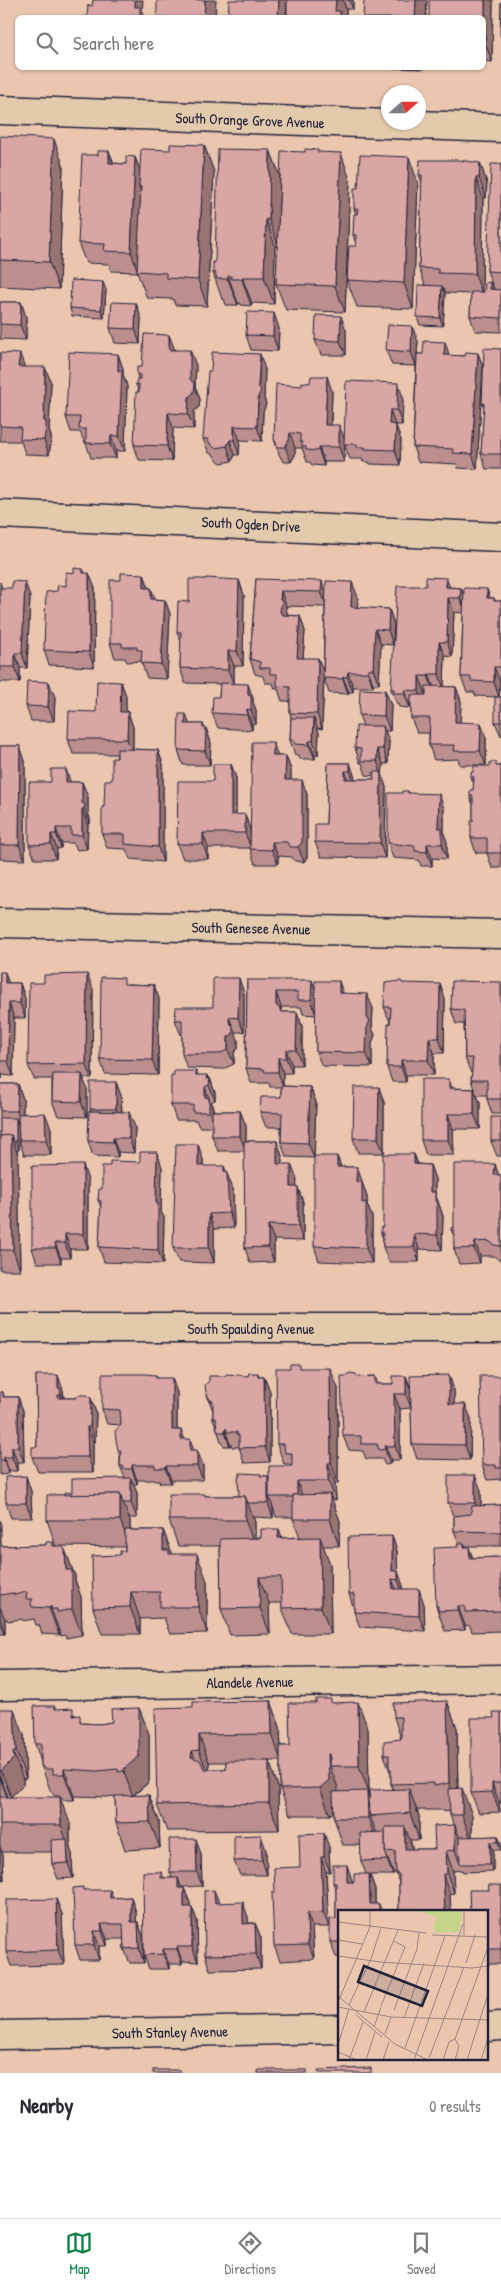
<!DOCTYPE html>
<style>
:root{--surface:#fff;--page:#f7f7f7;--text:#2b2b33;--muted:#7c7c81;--line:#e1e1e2;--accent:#0b8043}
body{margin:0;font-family:"Patrick Hand",sans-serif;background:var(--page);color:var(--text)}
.compass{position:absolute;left:381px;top:85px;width:45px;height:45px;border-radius:50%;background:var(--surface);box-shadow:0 1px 4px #0004;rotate:69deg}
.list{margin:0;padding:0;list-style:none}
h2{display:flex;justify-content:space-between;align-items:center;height:65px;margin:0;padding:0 20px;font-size:21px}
h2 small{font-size:16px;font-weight:400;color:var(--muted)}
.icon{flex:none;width:28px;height:28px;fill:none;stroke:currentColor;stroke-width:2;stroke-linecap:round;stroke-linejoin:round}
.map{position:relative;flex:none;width:501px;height:2073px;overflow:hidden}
.search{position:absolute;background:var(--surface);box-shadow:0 1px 4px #0004;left:15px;right:15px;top:15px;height:55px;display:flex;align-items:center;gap:12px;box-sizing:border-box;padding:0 18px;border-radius:8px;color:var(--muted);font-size:19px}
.sheet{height:145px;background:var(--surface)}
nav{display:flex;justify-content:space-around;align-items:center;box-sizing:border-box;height:70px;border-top:1px solid var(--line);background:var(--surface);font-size:14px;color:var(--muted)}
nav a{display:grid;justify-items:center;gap:2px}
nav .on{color:var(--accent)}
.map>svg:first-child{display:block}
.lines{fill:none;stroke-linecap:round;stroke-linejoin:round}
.minor-casing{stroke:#22223b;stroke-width:31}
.minor{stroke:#e4caac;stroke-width:28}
.wall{fill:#bb8f8d;stroke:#22223b;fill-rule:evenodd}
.shaded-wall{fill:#987473;stroke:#22223b}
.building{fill:#d9a6a4;stroke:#22223b}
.labels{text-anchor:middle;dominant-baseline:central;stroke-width:4;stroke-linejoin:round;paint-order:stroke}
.street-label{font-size:15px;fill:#22223b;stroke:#e4caac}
.inset-road{fill:none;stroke:#9a8481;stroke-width:1}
.view{fill:#22223b;fill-opacity:0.15;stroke:#22223b;stroke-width:2.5}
.inset-edge{fill:none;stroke:#22223b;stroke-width:2.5}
</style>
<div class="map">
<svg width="501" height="2073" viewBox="0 0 501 2073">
<rect width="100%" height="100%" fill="#eac6af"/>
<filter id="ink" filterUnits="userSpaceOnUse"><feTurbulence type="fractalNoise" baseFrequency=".02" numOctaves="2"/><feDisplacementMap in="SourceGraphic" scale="10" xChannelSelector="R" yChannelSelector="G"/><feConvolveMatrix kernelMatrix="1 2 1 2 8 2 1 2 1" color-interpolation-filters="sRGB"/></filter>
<g filter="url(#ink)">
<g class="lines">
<g class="minor-casing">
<g id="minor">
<path d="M 0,110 L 501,128"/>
<path d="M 0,514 L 501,537"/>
<path d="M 0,923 L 501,934"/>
<path d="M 0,1328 L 501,1328"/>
<path d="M 0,1686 L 501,1679"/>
<path d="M 487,2027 L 501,2026"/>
<path d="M 0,2035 L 340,2029"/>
</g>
</g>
<use href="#minor" class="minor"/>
</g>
<g class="wall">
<path d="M 287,0 L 353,0 L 353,9 L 346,9 L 346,18 L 287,18 Z"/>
<path d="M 493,0 L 492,62 L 484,61 L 484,18 Z"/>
<path d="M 388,68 L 424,68 L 424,69 Z"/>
<path d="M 0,136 L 63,165 L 59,289 L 0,286 Z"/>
<path d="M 204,145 L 214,172 L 207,306 L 175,305 L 173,299 L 147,298 L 137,272 L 111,271 L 109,264 L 86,263 L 78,243 L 98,155 L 109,151 L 114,163 L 126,164 L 135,157 L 140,171 L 170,150 Z"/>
<path d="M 270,150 L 280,176 L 279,223 L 319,152 L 350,180 L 345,312 L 286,310 L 276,284 L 278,246 L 275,246 L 274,304 L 252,303 L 251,306 L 241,305 L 240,303 L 238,303 L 238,305 L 226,305 L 224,299 L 222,299 L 213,273 L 215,263 Z"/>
<path d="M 480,163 L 487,183 L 486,198 L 483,198 L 482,292 L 494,289 L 487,271 L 501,164 L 501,332 L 475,331 L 470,316 L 471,294 L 446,293 L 444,288 L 443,288 L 445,294 L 443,326 L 420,325 L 417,317 L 425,285 L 419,268 L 422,182 L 419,175 Z"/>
<path d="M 418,183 L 413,309 L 357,307 L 347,280 L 356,246 L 356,244 L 353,235 L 356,214 L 354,209 L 358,188 Z"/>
<path d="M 106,290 L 104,318 L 72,316 L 70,308 Z"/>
<path d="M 0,302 L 21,302 L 26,317 L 26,340 L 0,339 Z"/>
<path d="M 136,303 L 141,318 L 140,344 L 115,343 L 110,328 Z"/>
<path d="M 279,328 L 278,351 L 251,350 L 246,335 Z"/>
<path d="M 346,330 L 346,355 L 321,355 L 315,340 Z"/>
<path d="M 418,341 L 417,354 L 465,356 L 478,353 L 483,367 L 477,469 L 458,468 L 457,464 L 418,462 L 413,447 L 416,366 L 392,365 L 386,350 Z"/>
<path d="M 501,349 L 501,469 L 486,469 L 481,454 L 484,408 L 482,404 Z"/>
<path d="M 175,350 L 196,365 L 195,386 L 200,399 L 199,407 L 194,411 L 194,429 L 173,428 L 172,461 L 139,460 L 134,445 L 139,392 L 136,385 L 138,379 L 137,374 L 142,367 Z"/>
<path d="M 0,353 L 51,382 L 49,430 L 51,436 L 51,441 L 49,455 L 25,454 L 21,441 L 0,441 Z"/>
<path d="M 118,354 L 123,369 L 123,374 L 127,386 L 125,451 L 116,451 L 116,458 L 91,458 L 86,443 L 85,443 L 80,432 L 71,432 L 66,417 Z"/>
<path d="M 265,369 L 264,398 L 266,404 L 263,412 L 262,441 L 240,440 L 239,455 L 235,455 L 232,461 L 221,463 L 216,459 L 213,454 L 209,453 L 203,439 Z"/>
<path d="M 332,391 L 331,425 L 344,439 L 403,397 L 402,425 L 395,425 L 401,440 L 400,465 L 370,464 L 369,462 L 363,462 L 362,459 L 350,459 L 344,444 L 344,462 L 324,462 L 324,466 L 312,465 L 310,462 L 307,462 L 302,448 L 295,448 L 295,455 L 291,462 L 283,462 L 279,454 L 274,439 Z"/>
<path d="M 83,569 L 85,573 L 95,588 L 94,667 L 49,665 L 44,650 L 57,591 L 66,586 L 74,573 Z"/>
<path d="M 144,574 L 149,588 L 155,599 L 165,600 L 170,614 L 167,679 L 147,678 L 141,661 L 127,662 L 125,658 L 115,658 L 110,643 L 121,580 Z"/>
<path d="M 256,579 L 358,597 L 357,608 L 389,609 L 394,624 L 393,645 L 381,644 L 379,684 L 373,684 L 373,687 L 353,687 L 353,692 L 349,692 L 348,694 L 329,693 L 324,679 L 322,729 L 317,728 L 319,733 L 318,755 L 315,755 L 315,759 L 300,759 L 299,755 L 295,755 L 290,740 L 291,718 L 290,713 L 290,701 L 282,701 L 278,689 L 275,689 L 273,683 L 265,683 L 263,676 L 255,674 L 250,659 ZM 286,606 L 325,607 L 323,672 L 303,658 L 305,631 L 300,616 L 288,615 L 286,609 Z"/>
<path d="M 239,580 L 244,595 L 243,666 L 234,666 L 234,683 L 253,698 L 253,702 L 256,710 L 256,724 L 252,724 L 252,730 L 218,728 L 212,713 L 219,697 L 220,684 L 185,683 L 180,668 L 181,641 L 177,632 L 189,602 Z"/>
<path d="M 0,582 L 2,588 L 30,597 L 27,668 L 20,668 L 20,682 L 0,682 Z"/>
<path d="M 450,587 L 461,588 L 464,596 L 494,598 L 495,601 L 501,601 L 501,681 L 500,681 L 499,697 L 476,696 L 474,692 L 467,692 L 461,677 L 463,613 L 454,612 L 452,657 L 445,656 L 444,687 L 456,687 L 461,701 L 460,723 L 486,738 L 486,765 L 460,765 L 458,759 L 434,760 L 429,745 L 429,733 L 417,733 L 411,718 L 411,705 L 410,704 L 410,708 L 399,707 L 398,704 L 397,704 L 391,689 Z"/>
<path d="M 121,682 L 126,696 L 126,712 L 128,712 L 133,727 L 133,749 L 158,750 L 163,764 L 163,862 L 130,859 L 126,849 L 107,848 L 102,834 L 104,807 L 112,780 L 117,754 L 73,754 L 68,739 L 96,712 Z"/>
<path d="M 385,690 L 391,705 L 390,731 L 385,731 L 389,741 L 388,764 L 383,764 L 382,776 L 386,787 L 385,858 L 321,857 L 315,842 L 326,824 L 328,763 L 350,763 L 355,779 L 374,779 L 374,776 L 366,775 L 362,763 L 360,763 L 355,748 L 363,726 L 359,715 Z"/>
<path d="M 55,697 L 54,721 L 31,721 L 26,706 Z"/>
<path d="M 501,697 L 501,736 L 495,722 Z"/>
<path d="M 190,724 L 203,724 L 204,728 L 206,728 L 211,743 L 210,765 L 183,765 L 178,750 Z"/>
<path d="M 0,746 L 20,746 L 25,761 L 25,860 L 0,859 Z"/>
<path d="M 278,756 L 286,756 L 291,770 L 291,780 L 307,794 L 307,857 L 304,862 L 295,861 L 292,857 L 278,856 L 278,864 L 255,864 L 250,848 L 208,848 L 208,859 L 183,859 L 177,844 L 213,781 L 231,764 L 236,778 L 236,815 L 250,828 Z"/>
<path d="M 497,766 L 501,766 L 501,868 L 492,868 L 487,853 L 476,853 L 471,838 L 473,821 L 473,805 L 470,796 L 473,790 L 474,784 L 471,777 L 473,772 Z"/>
<path d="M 71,782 L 82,782 L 88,797 L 88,812 L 90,819 L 90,824 L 88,824 L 87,849 L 77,850 L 74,843 L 61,843 L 61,848 L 57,849 L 56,859 L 35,859 L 29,845 Z"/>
<path d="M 408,791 L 409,793 L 444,808 L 444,834 L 447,842 L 447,859 L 432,858 L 432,866 L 421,866 L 419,860 L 393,858 L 388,843 L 402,793 Z"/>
<path d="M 0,972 L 9,983 L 20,983 L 25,998 L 25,1018 L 14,1018 L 13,1076 L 2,1075 L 2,1079 L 0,1079 Z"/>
<path d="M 247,980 L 316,991 L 343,993 L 373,1008 L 372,1028 L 375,1035 L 372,1043 L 372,1067 L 322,1066 L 316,1052 L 316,1015 L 303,1014 L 301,1007 L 281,1007 L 282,1012 L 297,1012 L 302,1026 L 302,1065 L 292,1065 L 292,1073 L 283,1073 L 283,1086 L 310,1087 L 316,1102 L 314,1158 L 286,1157 L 281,1142 L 281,1127 L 266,1127 L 260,1112 L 281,1097 L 281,1087 L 270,1087 L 269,1083 L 251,1083 L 246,1068 Z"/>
<path d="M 501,982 L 501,1114 L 492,1114 L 487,1099 L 487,1095 L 477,1095 L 480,1103 L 480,1129 L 453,1129 L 454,1155 L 426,1155 L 421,1140 L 452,1088 L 474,1089 L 471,1080 L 472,1073 L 471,1073 L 465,1058 L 464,1024 L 456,1024 L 451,1009 Z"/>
<path d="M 402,983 L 445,999 L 444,1053 L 434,1053 L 434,1075 L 406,1075 L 406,1082 L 392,1082 L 387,1067 L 390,1022 L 384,1007 Z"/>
<path d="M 127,984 L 154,985 L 159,999 L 158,1075 L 105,1074 L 100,1059 Z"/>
<path d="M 93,989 L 92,1078 L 83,1078 L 87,1089 L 87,1117 L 58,1116 L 52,1101 L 52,1079 L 34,1079 L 28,1065 Z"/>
<path d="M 244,993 L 244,1032 L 235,1032 L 238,1040 L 238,1049 L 234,1052 L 234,1064 L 223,1069 L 187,1068 L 182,1054 L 182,1035 L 181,1035 L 175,1020 L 213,1007 Z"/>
<path d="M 196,1071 L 197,1075 L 210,1078 L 215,1093 L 215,1100 L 211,1102 L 214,1111 L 240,1111 L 246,1126 L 246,1141 L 277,1141 L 282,1156 L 282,1164 L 297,1179 L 296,1187 L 303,1202 L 303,1241 L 274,1240 L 274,1262 L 250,1263 L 245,1248 L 245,1151 L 218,1151 L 212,1136 L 212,1127 L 199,1127 L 196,1120 L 176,1120 L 171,1105 L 174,1075 Z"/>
<path d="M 116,1082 L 121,1096 L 122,1112 L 135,1127 L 134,1153 L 118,1152 L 118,1157 L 93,1156 L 88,1141 L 91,1111 L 90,1109 Z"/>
<path d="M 0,1084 L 18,1084 L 23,1099 L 23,1113 L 51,1128 L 51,1155 L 24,1155 L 19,1140 L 18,1126 L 19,1150 L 17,1150 L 18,1155 L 20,1270 L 0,1270 Z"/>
<path d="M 384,1102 L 384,1153 L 358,1153 L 353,1138 Z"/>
<path d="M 501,1117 L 501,1156 L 497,1156 L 491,1141 Z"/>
<path d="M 414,1154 L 418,1164 L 430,1165 L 435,1179 L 435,1193 L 443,1216 L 442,1250 L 419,1249 L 419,1262 L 389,1262 L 383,1247 L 383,1239 L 381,1233 Z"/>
<path d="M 337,1156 L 341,1167 L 357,1167 L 367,1197 L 367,1204 L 372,1217 L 372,1263 L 319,1261 L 314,1246 Z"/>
<path d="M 203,1159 L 203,1166 L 227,1174 L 233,1189 L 234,1228 L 214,1229 L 214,1263 L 179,1262 L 173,1248 Z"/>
<path d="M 162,1167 L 161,1212 L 164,1217 L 163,1264 L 104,1262 L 99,1247 L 101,1207 L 98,1200 L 102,1189 Z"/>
<path d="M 499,1175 L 501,1175 L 501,1260 L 499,1260 L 494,1256 L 480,1256 L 480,1263 L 459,1264 L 454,1249 L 454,1236 L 451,1230 Z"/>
<path d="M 88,1180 L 88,1249 L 70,1249 L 70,1258 L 61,1258 L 61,1263 L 37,1263 L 32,1248 Z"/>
<path d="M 300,1368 L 338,1388 L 338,1483 L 335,1483 L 336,1500 L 332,1500 L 340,1521 L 339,1546 L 323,1546 L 330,1564 L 331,1634 L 292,1634 L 282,1608 L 282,1603 L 269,1603 L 270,1634 L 230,1635 L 221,1609 L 220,1546 L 178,1546 L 169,1520 L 206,1496 L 239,1496 L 261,1476 L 268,1476 L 269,1481 L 290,1466 L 289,1464 L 284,1464 L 277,1444 ZM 273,1507 L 276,1517 L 293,1517 L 293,1519 L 300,1537 L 282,1538 L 279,1529 L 261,1538 L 255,1538 L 255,1522 L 253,1517 L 273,1518 Z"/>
<path d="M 258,1373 L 259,1376 L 264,1376 L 270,1391 L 270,1462 L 244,1463 L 239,1447 L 232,1447 L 231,1444 L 230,1444 L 230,1446 L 224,1446 L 222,1444 L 213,1418 L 213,1411 L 206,1392 L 248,1376 Z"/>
<path d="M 36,1375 L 63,1390 L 64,1398 L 91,1398 L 96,1413 L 95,1442 L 93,1441 L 93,1472 L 38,1472 L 32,1457 L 37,1447 Z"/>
<path d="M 156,1375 L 157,1378 L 177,1392 L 177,1430 L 181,1430 L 184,1439 L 194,1450 L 203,1465 L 203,1480 L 171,1480 L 171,1483 L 160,1483 L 159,1480 L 137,1480 L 137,1484 L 133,1484 L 137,1493 L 137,1518 L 129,1518 L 130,1521 L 130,1530 L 163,1530 L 172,1554 L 207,1581 L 207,1633 L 170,1634 L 164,1618 L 140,1619 L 140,1634 L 102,1634 L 93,1608 L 120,1555 L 125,1551 L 125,1547 L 62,1546 L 65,1550 L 75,1576 L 75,1580 L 81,1597 L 82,1635 L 66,1638 L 65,1635 L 61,1636 L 60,1633 L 59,1635 L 42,1634 L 39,1625 L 36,1625 L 34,1619 L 23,1621 L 22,1619 L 8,1621 L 7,1619 L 5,1619 L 5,1634 L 0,1634 L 0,1546 L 46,1545 L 53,1542 L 54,1546 L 56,1546 L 47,1520 L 66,1495 L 125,1478 L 120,1466 L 120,1457 L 118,1450 L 121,1425 L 107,1424 L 102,1409 Z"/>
<path d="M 449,1375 L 454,1390 L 454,1404 L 471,1418 L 470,1460 L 417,1459 L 412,1444 L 411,1408 L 400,1409 L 400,1460 L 391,1460 L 390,1464 L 385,1465 L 382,1459 L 366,1459 L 363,1451 L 349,1450 L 343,1436 L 358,1377 L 375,1376 L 378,1384 L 393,1384 L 406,1376 L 411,1389 Z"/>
<path d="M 501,1376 L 501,1480 L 501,1479 L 487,1480 L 482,1465 Z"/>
<path d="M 0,1392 L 3,1392 L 4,1397 L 18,1397 L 23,1411 L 24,1462 L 17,1462 L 17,1471 L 9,1471 L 9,1474 L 0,1475 Z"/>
<path d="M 26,1476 L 31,1491 L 32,1518 L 11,1518 L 6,1503 Z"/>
<path d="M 481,1490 L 481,1506 L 501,1505 L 501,1546 L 465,1546 L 473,1558 L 501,1557 L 501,1631 L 472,1632 L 470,1626 L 465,1625 L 465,1630 L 445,1631 L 436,1606 L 459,1543 L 454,1531 L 454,1518 L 448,1503 Z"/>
<path d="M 392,1536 L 397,1551 L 397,1571 L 403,1586 L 403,1589 L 424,1604 L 425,1631 L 360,1627 L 354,1612 L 354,1609 L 349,1594 Z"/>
<path d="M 271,1701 L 280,1727 L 281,1746 L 290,1746 L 332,1703 L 368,1729 L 369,1792 L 368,1792 L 370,1797 L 393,1790 L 391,1784 L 391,1774 L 384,1755 L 401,1739 L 394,1717 L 447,1701 L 457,1728 L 458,1788 L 472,1815 L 472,1837 L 498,1836 L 501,1844 L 501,1850 L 493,1850 L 493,1871 L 463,1872 L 462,1870 L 453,1871 L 454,1893 L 450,1894 L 451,1912 L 399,1912 L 399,1883 L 396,1874 L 395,1872 L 393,1872 L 393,1875 L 370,1875 L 375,1889 L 375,1904 L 379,1904 L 382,1912 L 340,1912 L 340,1957 L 336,1957 L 330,1942 L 336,1919 L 336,1890 L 333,1883 L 352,1880 L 352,1882 L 354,1882 L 366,1874 L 361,1861 L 361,1845 L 343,1845 L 334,1818 L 334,1811 L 330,1815 L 290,1815 L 280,1789 L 280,1761 L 269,1761 L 278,1787 L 279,1830 L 167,1831 L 157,1805 L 193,1707 ZM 209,1762 L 226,1762 L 226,1769 L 209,1769 ZM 417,1810 L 443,1810 L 444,1812 L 450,1811 L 450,1815 L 454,1825 L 435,1849 L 412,1849 L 412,1846 L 410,1840 L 419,1840 L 419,1816 Z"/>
<path d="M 55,1706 L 56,1709 L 76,1715 L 83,1723 L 100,1724 L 112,1722 L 139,1708 L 149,1734 L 149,1782 L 133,1796 L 149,1795 L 159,1821 L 160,1848 L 125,1850 L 116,1823 L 115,1796 L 106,1797 L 74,1796 L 74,1800 L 63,1800 L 61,1796 L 55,1796 L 51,1792 L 41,1765 L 41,1762 L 35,1744 Z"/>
<path d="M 0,1709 L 24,1735 L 26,1778 L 23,1779 L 23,1785 L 11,1797 L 70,1823 L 70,1848 L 72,1854 L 73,1878 L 58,1879 L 52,1864 L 52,1852 L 2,1852 L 3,1855 L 4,1880 L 0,1880 L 0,1797 L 1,1797 L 0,1796 Z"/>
<path d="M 501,1712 L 501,1804 L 501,1802 L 499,1802 L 500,1812 L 479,1813 L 471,1793 L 494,1718 Z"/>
<path d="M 329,1847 L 330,1872 L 326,1872 L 329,1927 L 312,1927 L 314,1959 L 280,1961 L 274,1946 L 275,1893 L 300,1867 Z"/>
<path d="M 266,1850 L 267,1875 L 240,1875 L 234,1861 Z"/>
<path d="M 201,1854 L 202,1886 L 181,1887 L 181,1888 L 184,1888 L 190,1903 L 190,1907 L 192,1907 L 197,1921 L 198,1962 L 182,1961 L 182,1964 L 169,1964 L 169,1969 L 149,1969 L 144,1955 L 161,1872 L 164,1878 L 172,1878 L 170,1872 Z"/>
<path d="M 501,1885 L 501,1964 L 487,1964 L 487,1912 L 489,1890 Z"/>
<path d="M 84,1890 L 113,1898 L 131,1897 L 136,1912 L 136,1922 L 138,1922 L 143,1936 L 144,1963 L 130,1963 L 124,1949 L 124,1939 L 107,1939 L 107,1946 L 99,1946 L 99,1960 L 80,1960 L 75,1945 Z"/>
<path d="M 56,1899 L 62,1914 L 64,1965 L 11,1966 L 6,1952 Z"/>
<path d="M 219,1902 L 248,1917 L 248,1923 L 255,1923 L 261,1938 L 261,1969 L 210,1970 L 205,1955 Z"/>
</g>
<g class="shaded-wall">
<path d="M 135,0 L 143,0 L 142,12 L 144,18 L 139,18 L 135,7 Z"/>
<path d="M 205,0 L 216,0 L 215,18 L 204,18 Z"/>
<path d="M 279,0 L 287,0 L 286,18 L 278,18 Z"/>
<path d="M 336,0 L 343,0 L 346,9 L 346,18 L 338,18 L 335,11 Z"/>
<path d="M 349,0 L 353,0 L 353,9 Z"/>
<path d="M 416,0 L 427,0 L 426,18 L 415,18 Z"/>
<path d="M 485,0 L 493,0 L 492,62 L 485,42 Z"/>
<path d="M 54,139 L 63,165 L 59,289 L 49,262 Z"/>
<path d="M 204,145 L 214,172 L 207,306 L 198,280 Z"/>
<path d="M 270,150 L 280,176 L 278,246 L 269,220 Z"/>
<path d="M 109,151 L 116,171 L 109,163 Z"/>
<path d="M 341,153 L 350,180 L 345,312 L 335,286 Z"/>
<path d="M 135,157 L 142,176 L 141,187 L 139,186 L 141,192 L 138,272 L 131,252 Z"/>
<path d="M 409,157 L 418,183 L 413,309 L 404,283 Z"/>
<path d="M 480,163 L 487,183 L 486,198 L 479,178 Z"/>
<path d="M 476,178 L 483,198 L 482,294 L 475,274 Z"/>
<path d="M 266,219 L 275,246 L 274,304 L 264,277 Z"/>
<path d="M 228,276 L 238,303 L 238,305 L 228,279 Z"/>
<path d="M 242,277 L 252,303 L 251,306 L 242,279 Z"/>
<path d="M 103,282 L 106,290 L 104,318 L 101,310 Z"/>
<path d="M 490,282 L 496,297 L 490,289 Z"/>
<path d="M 442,286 L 445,294 L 443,326 L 440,318 Z"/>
<path d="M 21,302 L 26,317 L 26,340 L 20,325 Z"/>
<path d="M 136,303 L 141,318 L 140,344 L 135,329 Z"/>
<path d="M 274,313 L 279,328 L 278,351 L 273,336 Z"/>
<path d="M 341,316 L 346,330 L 346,355 L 340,341 Z"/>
<path d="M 412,326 L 418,341 L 416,366 L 411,352 Z"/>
<path d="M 169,335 L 175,350 L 169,350 Z"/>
<path d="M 445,342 L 450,357 L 444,355 Z"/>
<path d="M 190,350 L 196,365 L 195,386 L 200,399 L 199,407 L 194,411 L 194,429 L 188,414 Z"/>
<path d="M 478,353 L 483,367 L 477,469 L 472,454 Z"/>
<path d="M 20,354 L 25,368 L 18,367 Z"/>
<path d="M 118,354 L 123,369 L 123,374 L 127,386 L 125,451 L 119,436 L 118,371 Z"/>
<path d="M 260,354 L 265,369 L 264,398 L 266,404 L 263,412 L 262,441 L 257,427 Z"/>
<path d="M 45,367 L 51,382 L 49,430 L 51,436 L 51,441 L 49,455 L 44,440 Z"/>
<path d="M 327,376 L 332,391 L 330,440 L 325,425 Z"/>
<path d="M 398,383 L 403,397 L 402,425 L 397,410 Z"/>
<path d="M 390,410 L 395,425 L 389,424 Z"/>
<path d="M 168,413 L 173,428 L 172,461 L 167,446 Z"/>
<path d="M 339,425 L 345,440 L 344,462 L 339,447 Z"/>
<path d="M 396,425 L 401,440 L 400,465 L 395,450 Z"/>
<path d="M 234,426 L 240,440 L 239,455 L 234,440 Z"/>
<path d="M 290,433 L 295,448 L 295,455 L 291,462 L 285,447 Z"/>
<path d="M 111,436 L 116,451 L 116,458 L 110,444 Z"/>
<path d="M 230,440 L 235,455 L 232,461 L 227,446 Z"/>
<path d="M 319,447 L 324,462 L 324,466 L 319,451 Z"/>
<path d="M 89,573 L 95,588 L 94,667 L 89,652 Z"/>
<path d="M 144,574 L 149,589 L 144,588 Z"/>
<path d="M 446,578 L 452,592 L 446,587 Z"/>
<path d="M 239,580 L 244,595 L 243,666 L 237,651 Z"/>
<path d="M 322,581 L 327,596 L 327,607 L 321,592 Z"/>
<path d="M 25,582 L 30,597 L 27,668 L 22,653 Z"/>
<path d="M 352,582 L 358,597 L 357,622 L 351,607 Z"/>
<path d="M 151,588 L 157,603 L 151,599 Z"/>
<path d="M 461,588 L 466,602 L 466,613 L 460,598 Z"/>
<path d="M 487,589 L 492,604 L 487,598 Z"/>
<path d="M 281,591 L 286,606 L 286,609 L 288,614 L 285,627 L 280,612 Z"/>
<path d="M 448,598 L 454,612 L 452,657 L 447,642 Z"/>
<path d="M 165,600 L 170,614 L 167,679 L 161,664 Z"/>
<path d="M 389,609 L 394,624 L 393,645 L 388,630 Z"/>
<path d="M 300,616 L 305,631 L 302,673 L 297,658 Z"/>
<path d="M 375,629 L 381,644 L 379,684 L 373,669 Z"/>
<path d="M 439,642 L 445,656 L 444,689 L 439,674 Z"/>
<path d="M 228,651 L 234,666 L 234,685 L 228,670 Z"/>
<path d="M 15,653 L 20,668 L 20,682 L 15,667 Z"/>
<path d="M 318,658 L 324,673 L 322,729 L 317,714 Z"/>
<path d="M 494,667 L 500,681 L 499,697 L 494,682 Z"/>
<path d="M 368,669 L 373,684 L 373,687 L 368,672 Z"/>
<path d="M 348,672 L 353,687 L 353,692 L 347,677 Z"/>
<path d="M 429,674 L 434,689 L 434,691 L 428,676 Z"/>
<path d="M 419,676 L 425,691 L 424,705 L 419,691 Z"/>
<path d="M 343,677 L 349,692 L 348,694 L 343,679 Z"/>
<path d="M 49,682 L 55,697 L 54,721 L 48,707 Z"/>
<path d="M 121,682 L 126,696 L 126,727 L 120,712 Z"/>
<path d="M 248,684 L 253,698 L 253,702 L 256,710 L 256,724 L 251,710 L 248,695 Z"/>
<path d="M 456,687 L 461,701 L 460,737 L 455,722 Z"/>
<path d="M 385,690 L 391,705 L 390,731 L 384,716 Z"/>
<path d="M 405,690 L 410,704 L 410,708 L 404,693 Z"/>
<path d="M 247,709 L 252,724 L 252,730 L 247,715 Z"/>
<path d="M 128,712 L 133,727 L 133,754 L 127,739 Z"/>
<path d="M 186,714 L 191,729 L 185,724 Z"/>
<path d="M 314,718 L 319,733 L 318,755 L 313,741 Z"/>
<path d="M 481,723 L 486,738 L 486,765 L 480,751 Z"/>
<path d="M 203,724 L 205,731 L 206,728 L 211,743 L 210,765 L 205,751 Z"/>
<path d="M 383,726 L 389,741 L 388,764 L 383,749 Z"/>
<path d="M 309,741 L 315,755 L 315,759 L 309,745 Z"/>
<path d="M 273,742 L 278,757 L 273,756 Z"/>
<path d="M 20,746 L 25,761 L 25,860 L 19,845 Z"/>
<path d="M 377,749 L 383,764 L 382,776 L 377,761 Z"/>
<path d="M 158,750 L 163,764 L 163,862 L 158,847 Z"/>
<path d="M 286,756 L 291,770 L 291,794 L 285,780 Z"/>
<path d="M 350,763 L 355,778 L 355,786 L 350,771 Z"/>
<path d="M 231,764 L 236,778 L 236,829 L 231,815 Z"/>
<path d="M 66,769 L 71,784 L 66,782 Z"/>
<path d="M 345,771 L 351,786 L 345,779 Z"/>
<path d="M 381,772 L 386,787 L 385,858 L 380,843 Z"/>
<path d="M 302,780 L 307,794 L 307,857 L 304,862 L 298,847 Z"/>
<path d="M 82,782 L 88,797 L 88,812 L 90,819 L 90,824 L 82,803 Z"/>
<path d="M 439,794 L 444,808 L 444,834 L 447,842 L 447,859 L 442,844 L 438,828 Z"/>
<path d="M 82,809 L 88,824 L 87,849 L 82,835 Z"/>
<path d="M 245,814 L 250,829 L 251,848 L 245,833 Z"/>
<path d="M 56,828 L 61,843 L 61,848 L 56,834 Z"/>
<path d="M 203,833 L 208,848 L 208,859 L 203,844 Z"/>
<path d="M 51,834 L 57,849 L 56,859 L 51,844 Z"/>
<path d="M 272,842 L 278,856 L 278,864 L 272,850 Z"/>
<path d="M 427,844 L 432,858 L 432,866 L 427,852 Z"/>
<path d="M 5,972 L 10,987 L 5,983 Z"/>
<path d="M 87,974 L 93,989 L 92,1078 L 86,1064 Z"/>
<path d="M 239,978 L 244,993 L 244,1032 L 238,1018 Z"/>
<path d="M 312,980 L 317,995 L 316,1015 L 311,1000 Z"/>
<path d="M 339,981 L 344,996 L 339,993 Z"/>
<path d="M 20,983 L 25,998 L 25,1018 L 20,1003 Z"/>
<path d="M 440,984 L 445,999 L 444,1053 L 439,1038 Z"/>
<path d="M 154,985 L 159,999 L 158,1075 L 152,1060 Z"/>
<path d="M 276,992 L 281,1007 L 281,1020 L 276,1005 Z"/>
<path d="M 367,994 L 373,1008 L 372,1028 L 375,1035 L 372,1043 L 372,1067 L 366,1053 Z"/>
<path d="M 9,1003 L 14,1018 L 13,1076 L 8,1061 Z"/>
<path d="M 297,1012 L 302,1026 L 302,1065 L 296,1050 Z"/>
<path d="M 229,1017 L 238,1040 L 238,1049 L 234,1052 L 234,1064 L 228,1050 Z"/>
<path d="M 429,1038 L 434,1053 L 434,1075 L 428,1060 Z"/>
<path d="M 286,1050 L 292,1065 L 292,1073 L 286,1058 Z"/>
<path d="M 278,1058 L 283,1073 L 283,1087 L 278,1072 Z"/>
<path d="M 401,1060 L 406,1075 L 406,1082 L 401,1067 Z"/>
<path d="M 0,1069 L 2,1075 L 2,1079 L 0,1073 Z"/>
<path d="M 82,1074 L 87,1089 L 87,1117 L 81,1102 Z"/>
<path d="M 207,1075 L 210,1083 L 210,1078 L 215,1093 L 215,1100 L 206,1079 Z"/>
<path d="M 449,1079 L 454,1094 L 449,1088 Z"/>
<path d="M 116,1082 L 121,1096 L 122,1124 L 116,1109 Z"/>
<path d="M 18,1084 L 23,1099 L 23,1126 L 17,1111 Z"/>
<path d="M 205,1087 L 214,1112 L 214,1127 L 209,1112 L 205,1097 Z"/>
<path d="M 310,1087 L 316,1102 L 314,1158 L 308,1143 Z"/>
<path d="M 379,1087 L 384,1102 L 384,1153 L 378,1138 Z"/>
<path d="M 474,1089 L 480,1103 L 480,1129 L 474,1114 Z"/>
<path d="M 240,1111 L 246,1126 L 246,1151 L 240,1136 Z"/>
<path d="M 129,1112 L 135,1127 L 134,1153 L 129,1138 Z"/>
<path d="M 45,1113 L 51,1128 L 51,1155 L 46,1140 Z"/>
<path d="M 448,1114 L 453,1129 L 454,1155 L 448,1140 Z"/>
<path d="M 16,1118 L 19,1126 L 19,1150 L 16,1142 Z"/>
<path d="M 11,1135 L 18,1155 L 20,1270 L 13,1250 Z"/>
<path d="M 113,1138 L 118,1152 L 118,1157 L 113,1142 Z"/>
<path d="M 277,1141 L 282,1156 L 283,1179 L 277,1164 Z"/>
<path d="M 198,1144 L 203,1159 L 203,1181 L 198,1166 Z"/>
<path d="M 157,1152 L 162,1167 L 161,1212 L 164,1217 L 163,1264 L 158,1250 L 156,1203 Z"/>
<path d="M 414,1154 L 419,1169 L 414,1164 Z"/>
<path d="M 337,1156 L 342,1171 L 337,1167 Z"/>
<path d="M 291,1164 L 297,1179 L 296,1202 L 291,1187 Z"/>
<path d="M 495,1164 L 500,1179 L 494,1175 Z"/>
<path d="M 83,1165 L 88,1180 L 88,1249 L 83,1234 Z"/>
<path d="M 430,1165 L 435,1179 L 435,1193 L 443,1216 L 442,1250 L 437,1235 L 430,1192 Z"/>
<path d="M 224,1166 L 233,1189 L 234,1228 L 229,1213 L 224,1172 Z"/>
<path d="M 357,1167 L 362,1181 L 362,1185 L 362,1182 L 367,1197 L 367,1204 L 372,1217 L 372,1263 L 366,1248 L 362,1203 L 356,1182 Z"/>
<path d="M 298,1187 L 303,1202 L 303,1241 L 298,1226 Z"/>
<path d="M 209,1214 L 214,1229 L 214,1263 L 209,1248 Z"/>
<path d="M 268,1225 L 274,1240 L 274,1262 L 268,1247 Z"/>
<path d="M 65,1234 L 70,1249 L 70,1258 L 65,1243 Z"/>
<path d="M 414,1234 L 419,1249 L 419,1262 L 414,1247 Z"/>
<path d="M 475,1242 L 480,1256 L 480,1263 L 474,1248 Z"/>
<path d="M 55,1243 L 61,1258 L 61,1263 L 56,1248 Z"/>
<path d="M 330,1368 L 338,1388 L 338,1483 L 331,1463 Z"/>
<path d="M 58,1375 L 63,1390 L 63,1397 L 65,1403 L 66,1410 L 58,1388 Z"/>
<path d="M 449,1375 L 454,1390 L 455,1419 L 449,1404 Z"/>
<path d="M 264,1376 L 270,1391 L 270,1462 L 265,1447 Z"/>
<path d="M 406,1376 L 411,1391 L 411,1408 L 406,1394 Z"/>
<path d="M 172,1378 L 177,1392 L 177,1445 L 172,1430 Z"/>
<path d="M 394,1394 L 400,1409 L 400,1460 L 395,1446 Z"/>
<path d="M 18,1397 L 23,1411 L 24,1462 L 18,1447 Z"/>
<path d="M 91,1398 L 96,1413 L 95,1442 L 90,1427 Z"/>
<path d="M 465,1404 L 471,1418 L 470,1460 L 465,1445 Z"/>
<path d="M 87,1427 L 93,1441 L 93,1472 L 88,1457 Z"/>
<path d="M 225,1429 L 230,1444 L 230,1446 L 225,1432 Z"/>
<path d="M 181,1430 L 187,1445 L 181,1439 Z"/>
<path d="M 190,1439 L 195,1453 L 190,1450 Z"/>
<path d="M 385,1446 L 391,1460 L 390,1464 L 385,1449 Z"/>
<path d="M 12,1447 L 17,1462 L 17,1471 L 12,1457 Z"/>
<path d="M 197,1450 L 203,1465 L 203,1480 L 197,1466 Z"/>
<path d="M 4,1457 L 9,1471 L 9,1474 L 4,1460 Z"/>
<path d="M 328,1463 L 335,1483 L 336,1500 L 328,1481 Z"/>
<path d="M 132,1465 L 137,1480 L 137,1484 L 132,1469 Z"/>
<path d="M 166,1466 L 171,1480 L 171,1483 L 165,1468 Z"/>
<path d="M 475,1475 L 481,1490 L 481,1518 L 475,1503 Z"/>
<path d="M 26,1476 L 31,1491 L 32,1518 L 26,1503 Z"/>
<path d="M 268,1476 L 273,1491 L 269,1497 L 273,1507 L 273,1518 L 268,1503 Z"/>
<path d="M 131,1478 L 137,1493 L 137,1518 L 131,1503 Z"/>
<path d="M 297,1481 L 304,1501 L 297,1497 Z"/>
<path d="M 120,1494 L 130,1521 L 130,1547 L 120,1520 Z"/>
<path d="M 330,1494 L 340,1521 L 339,1546 L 330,1519 Z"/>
<path d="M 245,1496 L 255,1522 L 255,1546 L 245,1520 Z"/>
<path d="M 0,1520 L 1,1522 L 1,1545 L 0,1542 Z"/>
<path d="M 279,1529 L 288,1555 L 278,1538 Z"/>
<path d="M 163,1530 L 173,1556 L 173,1576 L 163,1550 Z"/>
<path d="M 392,1536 L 397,1551 L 398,1580 L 392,1571 Z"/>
<path d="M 320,1537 L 330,1564 L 331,1634 L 321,1607 Z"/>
<path d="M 464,1543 L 470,1557 L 469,1547 L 476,1567 L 477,1578 L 464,1547 Z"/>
<path d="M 65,1550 L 75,1576 L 75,1580 L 81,1597 L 82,1635 L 72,1609 L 66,1570 Z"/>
<path d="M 197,1554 L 207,1581 L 207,1633 L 198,1607 Z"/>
<path d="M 398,1571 L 403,1586 L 403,1594 L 398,1580 Z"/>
<path d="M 259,1577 L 269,1603 L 270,1634 L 260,1608 Z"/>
<path d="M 392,1579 L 398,1594 L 393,1589 Z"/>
<path d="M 419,1589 L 424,1604 L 425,1631 L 419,1616 Z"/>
<path d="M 131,1592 L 140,1619 L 140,1634 L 130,1607 Z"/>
<path d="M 51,1606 L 51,1609 L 60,1633 L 59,1635 L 49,1608 Z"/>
<path d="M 458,1606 L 465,1625 L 465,1630 L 458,1610 Z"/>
<path d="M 0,1607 L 5,1619 L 5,1634 L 0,1619 Z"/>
<path d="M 271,1701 L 280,1727 L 281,1761 L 272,1734 Z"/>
<path d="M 447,1701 L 457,1728 L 458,1809 L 449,1783 Z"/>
<path d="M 358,1702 L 368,1729 L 369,1792 L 359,1766 Z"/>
<path d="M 139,1708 L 149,1734 L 149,1782 L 133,1795 L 133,1798 L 124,1771 L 124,1769 Z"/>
<path d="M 14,1709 L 24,1735 L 26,1778 L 16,1752 Z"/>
<path d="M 199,1735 L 209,1762 L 209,1777 L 199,1750 Z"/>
<path d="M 192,1751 L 202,1777 L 191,1757 Z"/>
<path d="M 13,1752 L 23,1779 L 23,1785 L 11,1797 L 1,1771 Z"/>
<path d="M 328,1754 L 332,1766 L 330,1766 L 338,1788 L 338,1807 L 330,1815 L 320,1788 Z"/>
<path d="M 269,1761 L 278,1787 L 279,1830 L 269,1803 Z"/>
<path d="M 64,1769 L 74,1796 L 74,1800 L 64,1774 Z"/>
<path d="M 0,1776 L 8,1797 L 8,1800 L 0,1778 Z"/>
<path d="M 492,1783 L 499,1802 L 500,1812 L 492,1792 Z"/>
<path d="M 462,1788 L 472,1815 L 472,1842 L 462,1815 Z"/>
<path d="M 409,1789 L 419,1816 L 419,1840 L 410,1813 Z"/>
<path d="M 367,1791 L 376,1816 L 370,1816 L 378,1837 L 378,1845 L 368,1818 Z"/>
<path d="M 149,1795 L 159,1821 L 160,1848 L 150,1822 Z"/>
<path d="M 60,1797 L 70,1823 L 70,1848 L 72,1854 L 73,1878 L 68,1863 L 67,1843 L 61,1825 Z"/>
<path d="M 455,1825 L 462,1845 L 460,1864 L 455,1850 Z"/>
<path d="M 405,1827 L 412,1846 L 413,1869 L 405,1849 Z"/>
<path d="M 324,1833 L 329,1847 L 330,1872 L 324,1857 Z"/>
<path d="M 261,1835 L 266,1850 L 267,1875 L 262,1860 Z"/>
<path d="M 498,1836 L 501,1844 L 501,1850 L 498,1842 Z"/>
<path d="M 196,1839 L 201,1854 L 202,1886 L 197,1872 Z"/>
<path d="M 490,1842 L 493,1850 L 493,1871 L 490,1864 Z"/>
<path d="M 0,1847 L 3,1855 L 4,1880 L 0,1869 Z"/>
<path d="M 446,1851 L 453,1871 L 454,1893 L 447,1874 Z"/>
<path d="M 321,1857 L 326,1872 L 329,1927 L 323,1912 Z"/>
<path d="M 387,1857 L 393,1872 L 393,1875 L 387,1860 Z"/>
<path d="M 347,1865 L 352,1880 L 353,1897 L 347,1882 Z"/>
<path d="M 369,1874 L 375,1889 L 375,1912 L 370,1904 Z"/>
<path d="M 443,1874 L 450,1894 L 451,1912 L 445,1912 Z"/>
<path d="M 178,1878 L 183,1893 L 178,1888 Z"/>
<path d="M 184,1888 L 190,1903 L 190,1921 L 184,1907 Z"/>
<path d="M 110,1890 L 116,1904 L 110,1898 Z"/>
<path d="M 214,1890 L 220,1905 L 215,1903 Z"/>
<path d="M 131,1897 L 136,1912 L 137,1937 L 131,1922 Z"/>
<path d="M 56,1899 L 62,1914 L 64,1965 L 58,1950 Z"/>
<path d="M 243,1902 L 248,1917 L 249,1938 L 243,1924 Z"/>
<path d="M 192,1907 L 197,1921 L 198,1962 L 192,1947 Z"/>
<path d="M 307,1913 L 312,1927 L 314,1959 L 308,1945 Z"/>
<path d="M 138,1922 L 143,1936 L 144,1963 L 139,1948 Z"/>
<path d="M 255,1923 L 261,1938 L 261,1969 L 256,1954 Z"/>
<path d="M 101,1924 L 107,1939 L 107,1946 L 102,1931 Z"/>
<path d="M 94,1931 L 99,1946 L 99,1960 L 94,1945 Z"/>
<path d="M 177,1947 L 182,1961 L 182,1964 L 177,1949 Z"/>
<path d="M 163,1949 L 169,1964 L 169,1969 L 163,1954 Z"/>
</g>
<g class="building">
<path d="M 93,0 L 135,0 L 135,7 L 140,7 L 140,18 L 87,18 L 88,5 L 92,6 Z"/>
<path d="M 157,0 L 205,0 L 204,18 L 157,18 Z"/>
<path d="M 229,0 L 279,0 L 278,18 L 228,18 Z"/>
<path d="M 287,0 L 336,0 L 335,11 L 340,11 L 340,18 L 287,18 Z"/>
<path d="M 364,0 L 416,0 L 415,18 L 363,18 Z"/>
<path d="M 429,0 L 485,0 L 485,42 L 484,42 L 484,18 L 429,18 Z"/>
<path d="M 501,2 L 501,36 L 500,36 Z"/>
<path d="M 0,136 L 54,139 L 49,262 L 0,260 Z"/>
<path d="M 170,144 L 204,145 L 198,280 L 166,278 L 166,273 L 137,271 L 141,187 L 139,186 L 141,149 L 170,150 Z"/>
<path d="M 218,149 L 270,150 L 269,220 L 266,219 L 264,277 L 242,277 L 242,279 L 231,279 L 231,276 L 228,276 L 228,279 L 217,279 L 215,272 L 213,273 L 213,262 L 215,263 Z"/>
<path d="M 305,149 L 318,150 L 318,152 L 341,153 L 335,286 L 276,284 L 281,151 L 305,152 Z"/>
<path d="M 98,151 L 109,151 L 109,163 L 126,164 L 126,156 L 135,157 L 131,252 L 104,251 L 105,244 L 78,243 L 82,155 L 98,155 Z"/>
<path d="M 360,155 L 409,157 L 404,283 L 347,280 L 349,246 L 356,246 L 356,235 L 353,235 L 354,214 L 357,214 L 358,209 L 354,209 L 354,188 L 358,188 Z"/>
<path d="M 420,160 L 459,160 L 480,163 L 479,178 L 476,178 L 475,274 L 438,273 L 438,269 L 419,268 L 422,175 L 419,175 Z"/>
<path d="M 491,164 L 501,164 L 501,272 L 487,271 Z"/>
<path d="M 71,280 L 103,282 L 101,310 L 70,308 Z"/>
<path d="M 490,282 L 490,289 L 501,290 L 501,318 L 470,316 L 471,292 L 484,292 L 485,283 Z"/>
<path d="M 418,285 L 442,286 L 440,318 L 417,317 Z"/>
<path d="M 0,302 L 21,302 L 20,325 L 0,324 Z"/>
<path d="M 112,302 L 136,303 L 135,329 L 110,328 Z"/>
<path d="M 247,312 L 274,313 L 273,336 L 246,335 Z"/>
<path d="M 316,315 L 341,316 L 340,341 L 315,340 Z"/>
<path d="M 388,325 L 412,326 L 411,352 L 386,350 Z"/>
<path d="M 144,334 L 169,335 L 169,350 L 190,350 L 190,379 L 195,385 L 194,392 L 189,397 L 188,414 L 168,413 L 167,446 L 134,445 L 136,392 L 139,392 L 139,384 L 136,385 L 137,379 L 140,379 L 140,375 L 137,374 L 137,367 L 142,367 Z"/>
<path d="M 424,341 L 445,342 L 444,355 L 465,356 L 466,352 L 478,353 L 472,454 L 453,453 L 453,449 L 413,447 L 417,354 L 423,354 Z"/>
<path d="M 484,348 L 501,349 L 501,454 L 481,454 L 484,403 L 482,404 Z"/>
<path d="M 69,352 L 118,354 L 118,371 L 122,371 L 119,436 L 111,436 L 110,444 L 86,443 L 86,429 L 79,429 L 80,417 L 66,417 Z"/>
<path d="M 212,352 L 260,354 L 258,386 L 261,390 L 258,397 L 257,427 L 234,426 L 234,440 L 230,440 L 227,446 L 215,448 L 210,444 L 208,439 L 203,439 L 208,371 L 211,371 Z"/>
<path d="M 0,353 L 20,354 L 18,367 L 45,367 L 44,421 L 46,421 L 46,427 L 44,440 L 20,439 L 21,427 L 0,426 Z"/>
<path d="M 311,376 L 327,376 L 325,425 L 339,425 L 339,447 L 319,447 L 319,451 L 306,450 L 306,447 L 302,447 L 302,442 L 300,442 L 300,434 L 290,433 L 289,440 L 285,447 L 278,447 L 274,439 L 276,384 L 302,386 L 302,382 L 310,383 Z"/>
<path d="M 346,381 L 398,383 L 397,410 L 390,410 L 389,424 L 396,425 L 395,450 L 365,449 L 365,447 L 357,447 L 357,444 L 344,444 Z"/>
<path d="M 74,568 L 83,569 L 83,573 L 89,573 L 89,652 L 44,650 L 46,592 L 57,591 L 58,585 L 66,586 L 66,572 L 74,573 Z"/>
<path d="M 121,573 L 144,574 L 144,588 L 151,588 L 151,599 L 165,600 L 161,664 L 141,663 L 142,650 L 137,650 L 137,647 L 122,647 L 122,643 L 110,643 L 110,580 L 121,580 Z"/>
<path d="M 426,577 L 446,578 L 446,587 L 461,588 L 460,598 L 448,598 L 447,642 L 439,642 L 439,674 L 429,674 L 428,676 L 419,676 L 419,691 L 405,690 L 404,693 L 394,693 L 394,689 L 391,689 L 397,586 L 426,586 Z"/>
<path d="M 206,578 L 239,580 L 237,651 L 228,651 L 228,670 L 180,668 L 181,632 L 177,632 L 178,601 L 189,602 L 189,579 L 206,579 Z"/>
<path d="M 256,579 L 322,581 L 321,592 L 281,591 L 280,600 L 282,600 L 280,612 L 283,615 L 300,616 L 297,658 L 318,658 L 317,714 L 290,713 L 290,687 L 277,686 L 277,674 L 270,674 L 270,668 L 260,668 L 260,662 L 250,659 Z"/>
<path d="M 12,581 L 25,582 L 22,653 L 15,653 L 15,667 L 0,667 L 0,588 L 12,588 Z"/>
<path d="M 326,581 L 352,582 L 351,607 L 389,609 L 388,630 L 375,629 L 373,669 L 368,669 L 368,672 L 348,672 L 347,677 L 343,677 L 343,679 L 323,678 Z"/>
<path d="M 464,588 L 487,589 L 487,598 L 494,598 L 494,601 L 501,601 L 501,667 L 494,667 L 494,682 L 471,681 L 471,677 L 461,677 Z"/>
<path d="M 27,681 L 49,682 L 48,707 L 26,706 Z"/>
<path d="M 97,681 L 121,682 L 120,712 L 128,712 L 127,739 L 68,739 L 69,711 L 96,712 Z"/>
<path d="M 220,683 L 248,684 L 248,695 L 251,696 L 251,710 L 247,709 L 247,715 L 212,713 L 213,697 L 219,697 Z"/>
<path d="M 426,686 L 456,687 L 455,722 L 481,723 L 480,751 L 454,751 L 455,745 L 429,745 L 430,718 L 411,718 L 411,695 L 426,695 Z"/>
<path d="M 360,689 L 385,690 L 384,716 L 359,715 Z"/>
<rect x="495" y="697" width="6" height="25"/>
<path d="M 179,714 L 186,714 L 185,724 L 203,724 L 203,728 L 206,728 L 205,751 L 178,750 Z"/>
<path d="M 291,718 L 314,718 L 313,741 L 309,741 L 309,745 L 295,744 L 295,740 L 290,740 Z"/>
<path d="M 356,726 L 383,726 L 383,749 L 377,749 L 377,761 L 361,761 L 361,749 L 355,748 Z"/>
<path d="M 252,742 L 273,742 L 273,756 L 286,756 L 285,780 L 302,780 L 302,842 L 298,847 L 290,847 L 287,842 L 272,842 L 272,850 L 250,849 Z"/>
<path d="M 0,746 L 20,746 L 19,845 L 0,845 Z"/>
<path d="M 117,749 L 158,750 L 158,847 L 125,844 L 125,834 L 102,834 L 102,807 L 104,807 L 105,780 L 112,780 L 112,758 L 117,758 Z"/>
<path d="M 490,762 L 496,762 L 496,766 L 501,766 L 501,853 L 487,853 L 487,838 L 471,838 L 471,821 L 473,821 L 473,796 L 470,796 L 470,790 L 473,790 L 474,777 L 471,777 L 471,772 L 473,772 L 474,766 L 490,766 Z"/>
<path d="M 328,763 L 350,763 L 350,771 L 345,771 L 345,779 L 374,779 L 373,772 L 381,772 L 380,843 L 315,842 L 315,824 L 326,824 Z"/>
<path d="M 213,764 L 231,764 L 231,815 L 245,814 L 245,833 L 203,833 L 203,844 L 177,844 L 178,781 L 213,781 Z"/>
<path d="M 51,769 L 66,769 L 66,782 L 82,782 L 82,803 L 85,804 L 84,809 L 82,809 L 82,835 L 71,835 L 71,828 L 56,828 L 56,834 L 51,834 L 51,844 L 29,845 L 29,782 L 51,782 Z"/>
<path d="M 402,791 L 408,791 L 408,793 L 439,794 L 438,828 L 442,828 L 442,844 L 427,844 L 427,852 L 415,851 L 415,846 L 388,843 L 388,793 L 402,793 Z"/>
<path d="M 0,972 L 5,972 L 5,983 L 20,983 L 20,1003 L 9,1003 L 8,1061 L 0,1061 Z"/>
<path d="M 87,974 L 86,1064 L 28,1065 L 29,983 L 44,983 L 44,975 Z"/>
<path d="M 101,977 L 124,978 L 124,984 L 154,985 L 152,1060 L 100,1059 Z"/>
<path d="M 213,978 L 239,978 L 238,1018 L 229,1017 L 229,1022 L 233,1026 L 233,1034 L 228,1037 L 228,1050 L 218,1054 L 182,1054 L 182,1020 L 175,1020 L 176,1007 L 213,1007 Z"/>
<path d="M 247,980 L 312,980 L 311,1000 L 298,1000 L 298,992 L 276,992 L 276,1005 L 282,1012 L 297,1012 L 296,1050 L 286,1050 L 286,1058 L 278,1058 L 278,1072 L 265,1072 L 264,1069 L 246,1068 Z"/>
<path d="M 315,981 L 339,981 L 339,993 L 367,994 L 367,1018 L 370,1020 L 367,1028 L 366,1053 L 316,1052 Z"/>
<path d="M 401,981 L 402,983 L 440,984 L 439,1038 L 429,1038 L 428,1060 L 401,1060 L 401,1067 L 387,1067 L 388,1024 L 390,1024 L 391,1007 L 384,1007 L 385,983 Z"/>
<path d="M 452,981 L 501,982 L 501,1099 L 487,1099 L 487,1080 L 471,1080 L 473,1058 L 465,1058 L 464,1010 L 451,1009 Z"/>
<path d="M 174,1071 L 196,1071 L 196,1075 L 207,1075 L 206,1079 L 210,1078 L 209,1085 L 205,1087 L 205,1097 L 209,1098 L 209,1112 L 193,1112 L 193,1105 L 171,1105 L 171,1075 L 174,1075 Z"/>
<path d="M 53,1074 L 82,1074 L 81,1102 L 52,1101 Z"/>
<path d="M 421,1079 L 449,1079 L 449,1088 L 474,1089 L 474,1114 L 448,1114 L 448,1140 L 421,1140 Z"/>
<rect x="90" y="1082" width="26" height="27"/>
<path d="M 0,1084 L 18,1084 L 17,1111 L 0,1111 Z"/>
<path d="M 281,1086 L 310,1087 L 308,1143 L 281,1142 L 282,1113 L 260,1112 L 261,1097 L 281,1097 Z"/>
<path d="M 354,1087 L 379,1087 L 378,1138 L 353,1138 Z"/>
<path d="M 89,1111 L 129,1112 L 129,1138 L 113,1138 L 113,1142 L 88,1141 Z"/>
<rect x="212" y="1111" width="28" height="25"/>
<path d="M 45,1113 L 46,1140 L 19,1140 L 18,1114 Z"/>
<rect x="491" y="1117" width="10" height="24"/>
<path d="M 0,1118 L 16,1118 L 16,1142 L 14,1142 L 11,1135 L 0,1136 Z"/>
<path d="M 11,1135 L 13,1250 L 0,1250 L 0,1136 Z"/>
<path d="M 244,1141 L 277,1141 L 277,1164 L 291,1164 L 291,1187 L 298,1187 L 298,1226 L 268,1225 L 268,1247 L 245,1248 Z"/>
<path d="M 176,1144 L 198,1144 L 198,1166 L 224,1166 L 224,1172 L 227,1174 L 229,1213 L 209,1214 L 209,1248 L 173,1248 Z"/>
<path d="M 140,1152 L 157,1152 L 156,1203 L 158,1203 L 158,1250 L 99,1247 L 101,1201 L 98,1200 L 99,1189 L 102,1189 L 102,1166 L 110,1166 L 110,1161 L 140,1162 Z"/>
<path d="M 383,1154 L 414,1154 L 414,1164 L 430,1165 L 430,1192 L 435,1192 L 435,1201 L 437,1201 L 437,1235 L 414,1234 L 414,1247 L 383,1247 L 383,1233 L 381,1233 L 381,1227 L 383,1227 Z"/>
<path d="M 314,1156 L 337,1156 L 337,1167 L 357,1167 L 356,1182 L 362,1182 L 362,1203 L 366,1202 L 366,1248 L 314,1246 Z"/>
<path d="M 454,1164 L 495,1164 L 494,1175 L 501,1175 L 501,1246 L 494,1245 L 489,1241 L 475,1242 L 474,1248 L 454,1249 L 454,1230 L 451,1230 L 451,1228 L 454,1228 Z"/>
<path d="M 83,1165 L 83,1234 L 65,1234 L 65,1243 L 55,1243 L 56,1248 L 32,1248 L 32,1166 Z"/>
<path d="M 290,1364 L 299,1364 L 299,1368 L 330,1368 L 331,1463 L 328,1463 L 328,1481 L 297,1481 L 297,1495 L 293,1495 L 293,1497 L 269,1497 L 269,1466 L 292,1466 L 292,1453 L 285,1453 L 284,1444 L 277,1444 L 276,1368 L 290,1368 Z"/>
<path d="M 249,1373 L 258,1373 L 258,1376 L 264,1376 L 265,1447 L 239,1448 L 239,1435 L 237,1435 L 237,1432 L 227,1432 L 227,1429 L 225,1429 L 225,1432 L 219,1432 L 217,1430 L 216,1418 L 213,1418 L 213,1401 L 210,1400 L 206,1392 L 205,1385 L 209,1381 L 209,1376 L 224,1376 L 227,1374 L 248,1376 Z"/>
<path d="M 349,1373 L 356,1374 L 358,1377 L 375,1376 L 375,1384 L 393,1384 L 393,1376 L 406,1376 L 406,1394 L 394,1394 L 395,1446 L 385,1446 L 385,1449 L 379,1450 L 377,1444 L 361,1444 L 361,1436 L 343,1436 L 341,1376 L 347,1376 Z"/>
<path d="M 102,1374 L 145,1374 L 156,1375 L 156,1378 L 172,1378 L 172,1430 L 181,1430 L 181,1439 L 190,1439 L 190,1450 L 197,1450 L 197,1466 L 166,1466 L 165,1468 L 155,1468 L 155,1465 L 132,1465 L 132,1469 L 123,1469 L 123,1466 L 120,1466 L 121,1450 L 118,1450 L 116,1440 L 115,1431 L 121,1425 L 120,1410 L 102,1409 Z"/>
<path d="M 36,1375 L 58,1375 L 58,1388 L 60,1388 L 61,1395 L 58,1395 L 58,1398 L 76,1398 L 78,1395 L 87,1395 L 91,1398 L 90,1427 L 87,1427 L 88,1457 L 32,1457 L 32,1447 L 37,1447 Z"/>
<path d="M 449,1375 L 449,1404 L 465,1404 L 465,1445 L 412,1444 L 410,1376 Z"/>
<path d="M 480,1376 L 501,1376 L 501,1468 L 496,1468 L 496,1465 L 482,1465 Z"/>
<path d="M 0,1392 L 3,1392 L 3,1397 L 18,1397 L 18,1447 L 12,1447 L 12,1457 L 4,1457 L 4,1460 L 0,1460 Z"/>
<path d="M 240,1473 L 261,1474 L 260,1476 L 268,1476 L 268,1503 L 248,1503 L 245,1496 L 239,1496 L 238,1476 L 240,1476 Z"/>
<rect x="448" y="1475" width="27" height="28"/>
<path d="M 26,1476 L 26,1503 L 6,1503 L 5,1477 Z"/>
<path d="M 131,1478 L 131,1503 L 123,1503 L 120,1494 L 66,1495 L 65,1492 L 72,1493 L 72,1479 Z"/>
<path d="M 120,1494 L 120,1520 L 47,1520 L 47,1495 Z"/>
<path d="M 169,1494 L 205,1494 L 205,1496 L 245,1496 L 245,1520 L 169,1520 Z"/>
<path d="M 330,1494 L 330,1519 L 293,1519 L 293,1495 Z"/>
<path d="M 501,1505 L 501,1532 L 454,1531 L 454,1516 L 471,1514 L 472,1506 Z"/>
<path d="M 261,1529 L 279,1529 L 278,1538 L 320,1537 L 321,1607 L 282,1608 L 281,1577 L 259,1577 L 260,1608 L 221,1609 L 220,1539 L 261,1538 Z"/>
<path d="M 125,1530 L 163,1530 L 163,1550 L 169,1550 L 169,1554 L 197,1554 L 198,1607 L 160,1607 L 160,1592 L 131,1592 L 130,1607 L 93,1608 L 92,1556 L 120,1555 L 120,1551 L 125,1551 Z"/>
<path d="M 392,1536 L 392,1571 L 398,1571 L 398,1580 L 392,1579 L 393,1589 L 419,1589 L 419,1616 L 354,1612 L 354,1594 L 349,1594 L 348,1537 Z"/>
<path d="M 46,1542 L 53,1542 L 53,1546 L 62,1546 L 65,1550 L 66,1570 L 72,1570 L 72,1609 L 57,1612 L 57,1609 L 51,1609 L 51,1606 L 49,1608 L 32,1607 L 31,1603 L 33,1599 L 26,1599 L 27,1592 L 14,1595 L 13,1593 L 0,1595 L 0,1546 L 46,1545 Z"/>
<path d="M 457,1543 L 464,1543 L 464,1547 L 469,1547 L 470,1558 L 501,1557 L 501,1611 L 465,1612 L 465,1606 L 458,1606 L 458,1610 L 438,1611 L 438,1606 L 436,1606 L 434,1548 L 458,1547 Z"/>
<path d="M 316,1699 L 331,1699 L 331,1703 L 358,1702 L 359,1766 L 330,1766 L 330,1754 L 328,1754 L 329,1780 L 320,1788 L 280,1789 L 280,1746 L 290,1746 L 289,1703 L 316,1703 Z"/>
<path d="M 271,1701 L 272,1734 L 199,1735 L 199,1750 L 192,1751 L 191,1757 L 200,1760 L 204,1769 L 226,1769 L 226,1761 L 269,1761 L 269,1803 L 157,1805 L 155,1708 L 193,1707 L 193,1702 Z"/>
<path d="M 447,1701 L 449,1783 L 434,1786 L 434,1783 L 391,1784 L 391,1769 L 389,1769 L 389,1755 L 384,1755 L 384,1741 L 401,1739 L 401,1717 L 394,1717 L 393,1703 Z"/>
<path d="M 34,1706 L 55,1706 L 55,1709 L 73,1708 L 73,1716 L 80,1715 L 80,1723 L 100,1724 L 112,1722 L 111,1709 L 139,1708 L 139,1756 L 124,1769 L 124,1771 L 118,1772 L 118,1769 L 97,1771 L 64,1769 L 64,1774 L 53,1774 L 53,1769 L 45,1769 L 41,1765 L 41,1744 L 35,1744 Z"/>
<path d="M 0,1709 L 14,1709 L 16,1752 L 13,1752 L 14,1758 L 1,1771 L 0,1771 Z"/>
<path d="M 493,1712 L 501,1712 L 501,1783 L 492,1783 L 492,1792 L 471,1793 L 471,1718 L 494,1718 Z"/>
<path d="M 462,1788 L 462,1815 L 450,1815 L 449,1789 Z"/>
<path d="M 409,1789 L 410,1813 L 370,1816 L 369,1790 Z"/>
<path d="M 367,1791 L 368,1818 L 334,1818 L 333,1792 Z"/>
<path d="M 149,1795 L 150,1822 L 116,1823 L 115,1796 Z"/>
<path d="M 0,1797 L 60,1797 L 61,1825 L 0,1825 Z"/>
<path d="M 455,1825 L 455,1850 L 446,1851 L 447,1874 L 443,1874 L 445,1912 L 399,1912 L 399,1874 L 396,1874 L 395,1851 L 385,1852 L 385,1827 L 405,1827 L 405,1849 L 435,1849 L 434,1826 Z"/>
<path d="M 385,1832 L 385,1852 L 387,1857 L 387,1860 L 361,1861 L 360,1833 Z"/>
<path d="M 324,1833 L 324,1857 L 321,1857 L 323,1912 L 307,1913 L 308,1945 L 274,1946 L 272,1893 L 275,1893 L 274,1868 L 300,1867 L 299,1834 Z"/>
<path d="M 261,1835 L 262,1860 L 234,1861 L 234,1836 Z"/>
<path d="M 498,1836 L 498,1842 L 490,1842 L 490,1864 L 460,1864 L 459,1837 Z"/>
<path d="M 67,1839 L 68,1863 L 52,1864 L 51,1840 Z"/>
<path d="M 169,1839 L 196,1839 L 197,1872 L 170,1872 Z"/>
<path d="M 333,1865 L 347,1865 L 347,1882 L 354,1882 L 354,1874 L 369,1874 L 370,1904 L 379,1904 L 379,1912 L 340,1912 L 340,1942 L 330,1942 L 330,1919 L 336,1919 L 336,1883 L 333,1883 Z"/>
<path d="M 143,1872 L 161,1872 L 161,1878 L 178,1878 L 178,1888 L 184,1888 L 184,1907 L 192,1907 L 192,1947 L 177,1947 L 177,1949 L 163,1949 L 163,1954 L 144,1955 Z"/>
<path d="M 488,1885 L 501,1885 L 501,1949 L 487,1949 L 487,1912 L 470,1912 L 469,1890 L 489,1890 Z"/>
<path d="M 83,1887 L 83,1890 L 110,1890 L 110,1898 L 131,1897 L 131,1922 L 138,1922 L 139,1948 L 124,1949 L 123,1924 L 101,1924 L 102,1931 L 94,1931 L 94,1945 L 75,1945 L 73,1888 Z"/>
<path d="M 214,1890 L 215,1903 L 243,1902 L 243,1924 L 255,1923 L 256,1954 L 205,1955 L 204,1891 Z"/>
<path d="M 56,1899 L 58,1950 L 6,1952 L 6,1900 Z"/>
<path d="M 371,2068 L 371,2073 L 319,2073 L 318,2070 Z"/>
<rect x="153" y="2070" width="26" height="3"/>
<rect x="258" y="2070" width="49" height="3"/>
</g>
</g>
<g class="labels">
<g class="street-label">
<text transform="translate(250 120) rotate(2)">South Orange Grove Avenue</text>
<text transform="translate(251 524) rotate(3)">South Ogden Drive</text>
<text transform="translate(251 928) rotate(1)">South Genesee Avenue</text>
<text x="251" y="1328">South Spaulding Avenue</text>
<text transform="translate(250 1682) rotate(-1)">Alandele Avenue</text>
<text transform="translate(170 2032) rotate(-1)">South Stanley Avenue</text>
</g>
</g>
<g transform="translate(338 1910)">
<rect width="150" height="150" fill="#eac6af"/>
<path d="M 77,0 L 124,0 L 121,22 L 96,22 L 96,14 L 100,8 Z" fill="#c4d489"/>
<path class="inset-road" d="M 126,0 L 126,25M 0,12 L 88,23M 94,25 L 150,27M 0,30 L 24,34M 0,46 L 42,52 L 134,58 L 150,56M 128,53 L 137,25M 0,86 L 57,134 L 90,150M 0,92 L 32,17 L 32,0M 11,95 L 33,49 L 43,18M 43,96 L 67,37 L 56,31M 0,97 L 53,107 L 150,110M 56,100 L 79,39 L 81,23M 26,102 L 60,20M 18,105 L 44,127M 66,108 L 86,53M 36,117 L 43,97M 47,124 L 53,107M 117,129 L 121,136 L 117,150M 0,135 L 11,99M 67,138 L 107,26M 0,142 L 19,150M 91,148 L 126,57M 11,150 L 25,112M 28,150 L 37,122M 45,150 L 51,132M 76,150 L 125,14M 105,150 L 111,132 L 117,129 L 150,37M 129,150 L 150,84M 143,150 L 150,128"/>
<path class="view" d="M 26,56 L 90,81 L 84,96 L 20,72 Z"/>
<rect width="150" height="150" class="inset-edge"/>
</g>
</svg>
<svg class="compass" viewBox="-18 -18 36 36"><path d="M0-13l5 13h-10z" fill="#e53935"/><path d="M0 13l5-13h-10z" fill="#7c7c81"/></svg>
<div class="search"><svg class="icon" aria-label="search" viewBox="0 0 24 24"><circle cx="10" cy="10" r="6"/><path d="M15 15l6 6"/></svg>Search here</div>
</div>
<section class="sheet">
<h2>Nearby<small>0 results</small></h2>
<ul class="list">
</ul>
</section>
<nav>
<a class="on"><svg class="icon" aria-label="map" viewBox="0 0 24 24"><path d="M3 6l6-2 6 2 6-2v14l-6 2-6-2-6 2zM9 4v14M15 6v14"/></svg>Map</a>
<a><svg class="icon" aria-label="directions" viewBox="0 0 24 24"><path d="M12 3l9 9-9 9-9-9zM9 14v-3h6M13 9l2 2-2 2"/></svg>Directions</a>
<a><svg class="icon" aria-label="saved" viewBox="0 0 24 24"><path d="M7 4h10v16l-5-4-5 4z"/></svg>Saved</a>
</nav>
